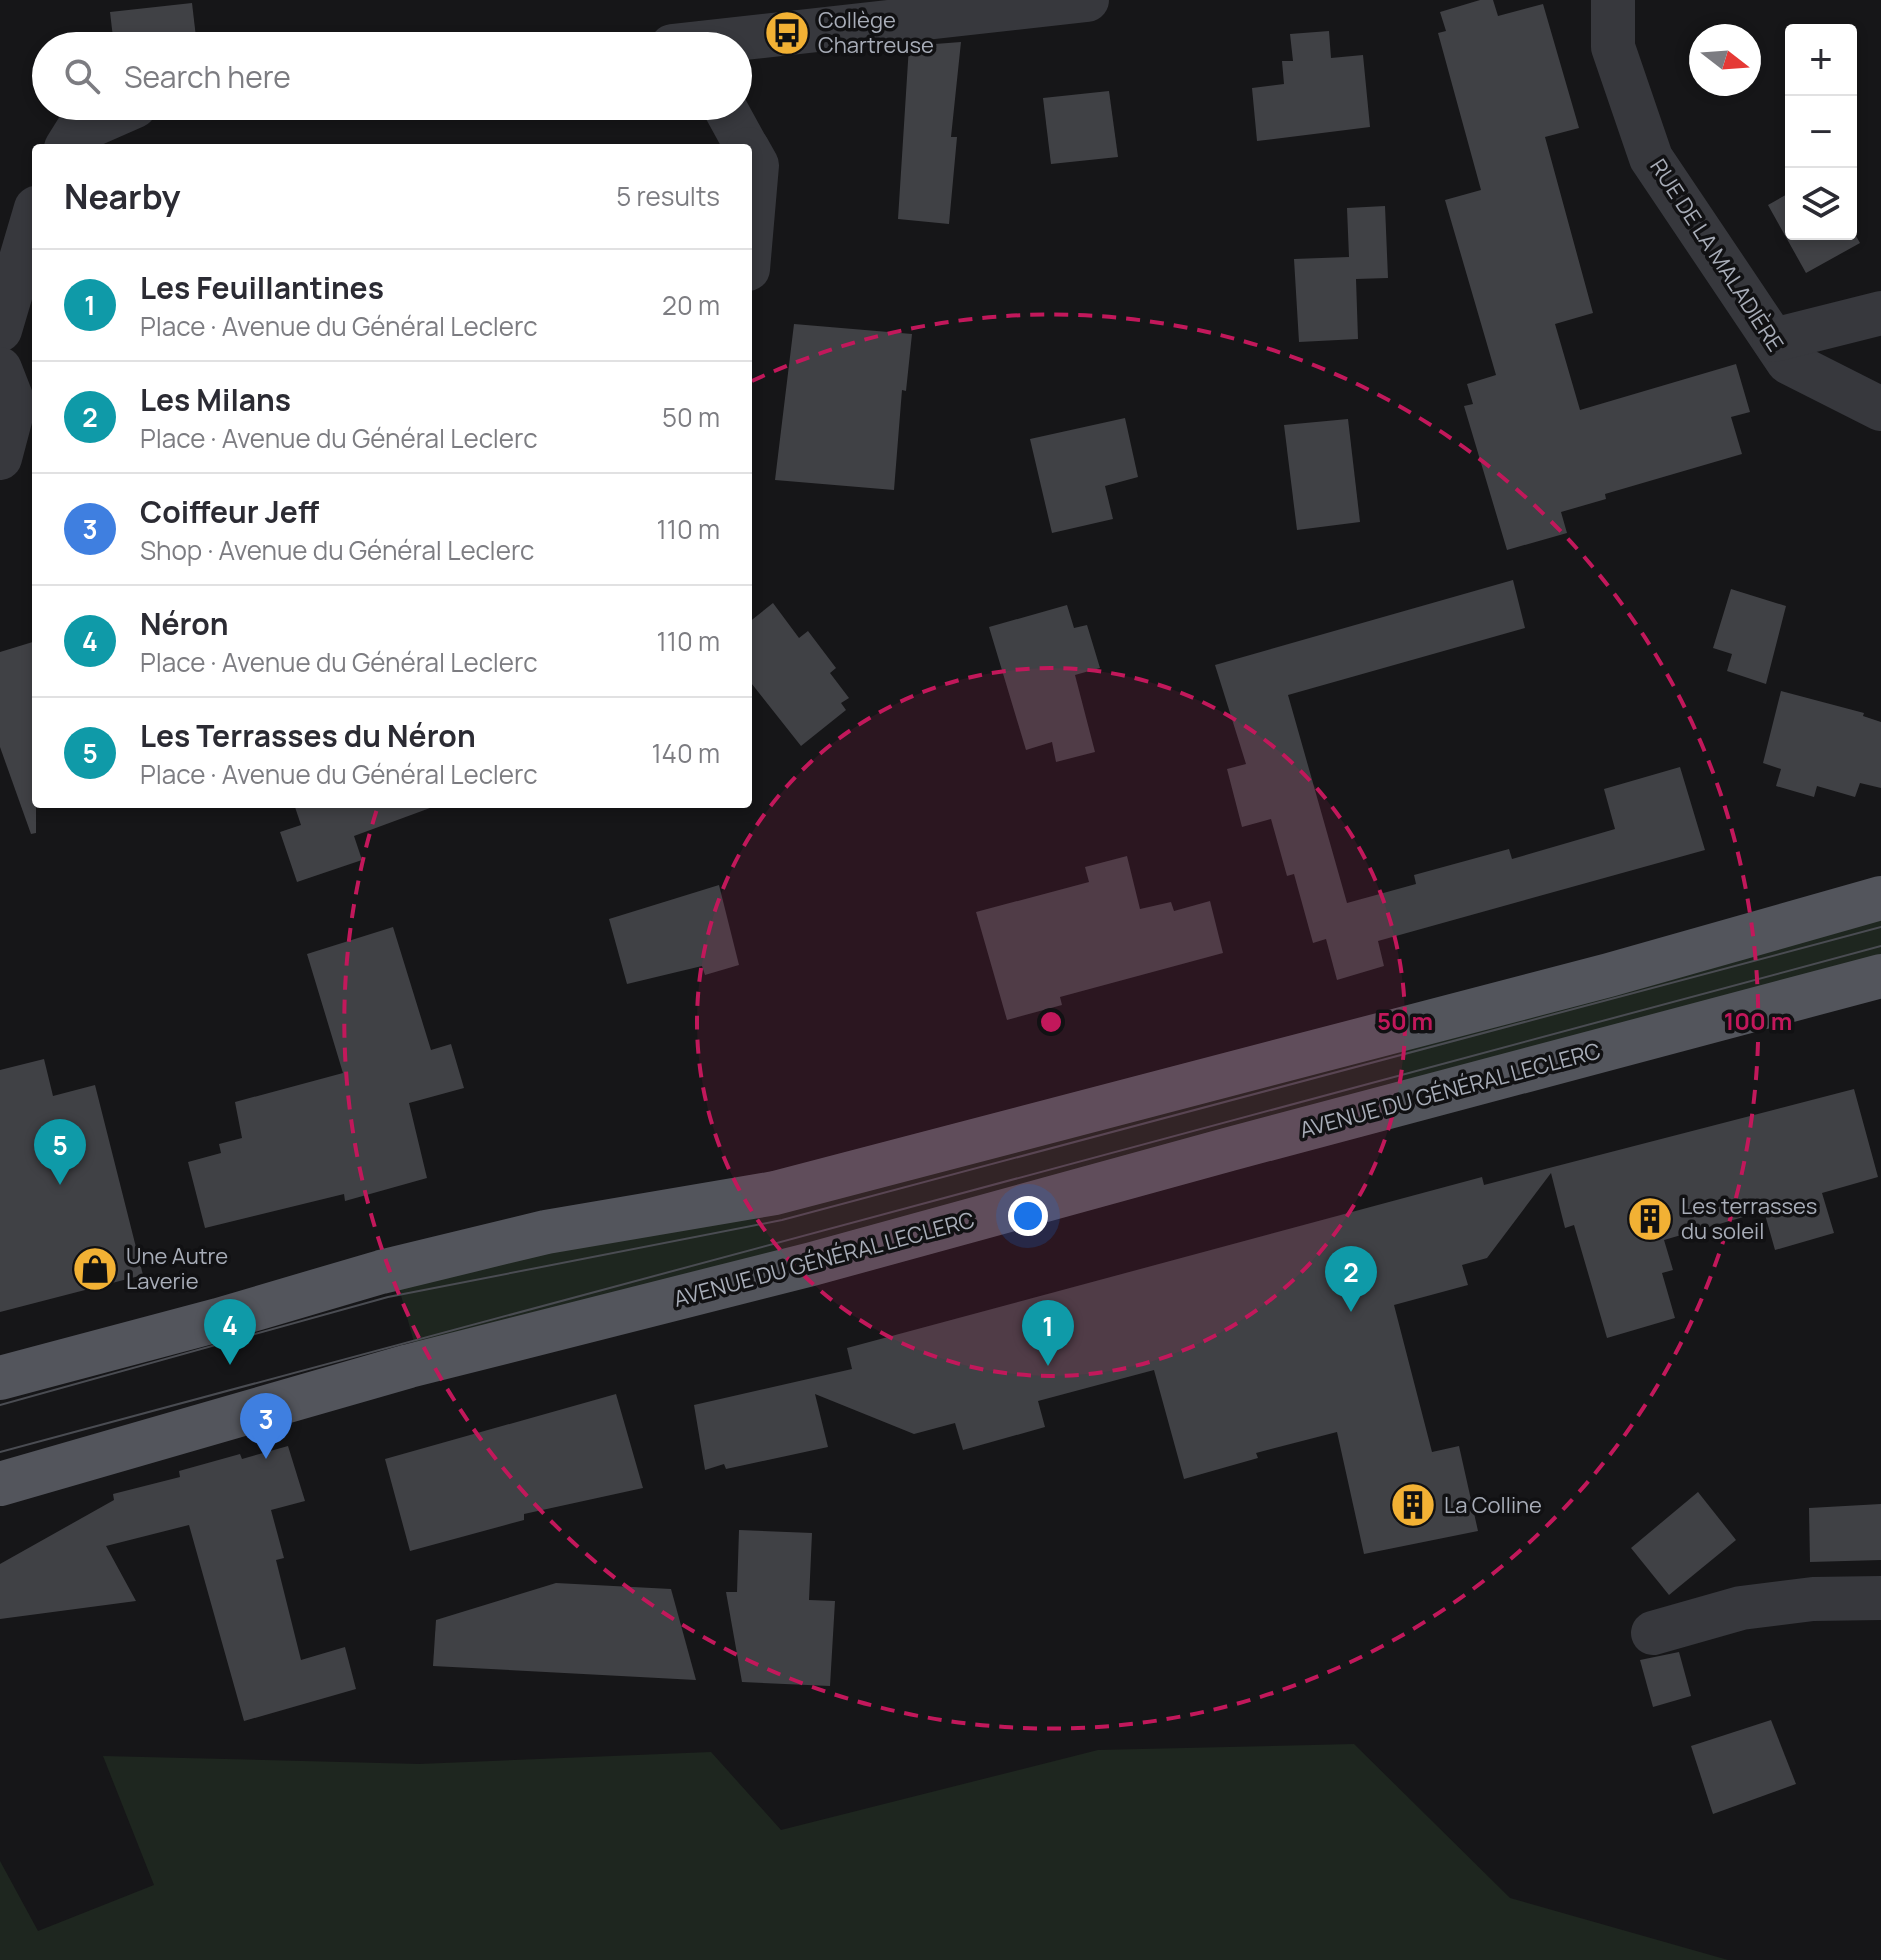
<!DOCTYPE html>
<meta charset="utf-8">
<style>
:root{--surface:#fff;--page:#f2f2f3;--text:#2b2b33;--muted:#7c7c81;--line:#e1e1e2;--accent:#856733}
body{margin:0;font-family:Manrope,sans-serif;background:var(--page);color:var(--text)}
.controls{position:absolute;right:24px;top:24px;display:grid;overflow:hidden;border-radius:8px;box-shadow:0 4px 12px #0003}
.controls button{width:72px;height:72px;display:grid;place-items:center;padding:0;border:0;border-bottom:2px solid var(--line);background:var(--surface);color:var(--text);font:40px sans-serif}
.compass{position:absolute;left:1689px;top:24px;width:72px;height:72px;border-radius:50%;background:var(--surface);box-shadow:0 4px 12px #0003;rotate:107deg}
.you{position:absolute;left:1028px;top:1216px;width:28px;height:28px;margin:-20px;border:6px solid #fff;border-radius:50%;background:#1a73e8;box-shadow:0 0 0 12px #1a73e833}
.badge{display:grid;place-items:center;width:52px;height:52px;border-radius:50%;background:var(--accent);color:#fff;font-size:26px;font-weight:700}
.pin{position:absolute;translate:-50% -66px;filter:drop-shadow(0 2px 4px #0008)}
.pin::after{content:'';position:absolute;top:42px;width:28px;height:24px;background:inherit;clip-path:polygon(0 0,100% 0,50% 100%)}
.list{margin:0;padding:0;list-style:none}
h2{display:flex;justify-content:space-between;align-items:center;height:104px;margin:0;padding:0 32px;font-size:34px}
h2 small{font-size:26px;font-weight:400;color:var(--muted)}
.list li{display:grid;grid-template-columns:52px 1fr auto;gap:24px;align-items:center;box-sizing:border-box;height:112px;padding:0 32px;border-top:2px solid var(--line)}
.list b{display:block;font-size:30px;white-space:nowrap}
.list p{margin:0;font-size:26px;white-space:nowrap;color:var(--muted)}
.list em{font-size:26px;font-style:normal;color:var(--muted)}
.icon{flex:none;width:44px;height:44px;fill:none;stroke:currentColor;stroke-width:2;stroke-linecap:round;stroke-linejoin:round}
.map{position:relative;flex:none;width:1881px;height:1960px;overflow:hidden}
.search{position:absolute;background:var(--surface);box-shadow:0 4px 12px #0003;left:32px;top:32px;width:720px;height:88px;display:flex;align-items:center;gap:20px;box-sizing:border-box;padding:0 28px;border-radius:44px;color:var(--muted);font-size:30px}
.panel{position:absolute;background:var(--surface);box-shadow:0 4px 12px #0003;left:32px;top:144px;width:720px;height:664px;border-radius:8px}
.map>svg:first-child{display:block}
.green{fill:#1e261f}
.building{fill:#404145}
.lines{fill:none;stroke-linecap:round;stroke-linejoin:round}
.minor{stroke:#37383d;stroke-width:44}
.major{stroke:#53555c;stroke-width:44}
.tram{stroke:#4a4c52;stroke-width:2}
.ring{fill:none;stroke:#c2185b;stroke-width:4;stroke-dasharray:14 10}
.labels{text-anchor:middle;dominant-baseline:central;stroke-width:7;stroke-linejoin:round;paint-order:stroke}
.poi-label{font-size:22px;fill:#a8adb8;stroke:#111113;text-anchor:start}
.street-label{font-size:22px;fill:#a8adb8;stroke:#111113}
.centre{fill:#c2185b;stroke:#111113;stroke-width:4}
.ring-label{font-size:24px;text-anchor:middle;font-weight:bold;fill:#c2185b;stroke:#111113;stroke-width:7;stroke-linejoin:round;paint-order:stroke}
</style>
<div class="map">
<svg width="1881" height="1960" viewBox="0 0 1881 1960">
<rect width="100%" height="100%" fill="#161618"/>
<g class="green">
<path d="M 1881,913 L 1881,959 L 417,1353 L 397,1281 Z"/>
<path d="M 1354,1744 L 1510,1898 L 1728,1960 L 0,1960 L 0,1861 L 38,1931 L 154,1885 L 103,1756 L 419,1764 L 711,1752 L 781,1830 L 1098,1750 Z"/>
</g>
<g class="building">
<path d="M 1480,0 L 1493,0 L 1498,16 L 1543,4 L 1579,128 L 1545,137 L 1593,313 L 1555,324 L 1580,410 L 1736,364 L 1750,412 L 1731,417 L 1742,454 L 1605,494 L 1606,499 L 1561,512 L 1567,533 L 1507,550 L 1464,406 L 1473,404 L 1467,384 L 1496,375 L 1445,200 L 1481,190 L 1438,33 L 1446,31 L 1440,12 Z"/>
<path d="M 192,3 L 197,46 L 114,46 L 110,12 Z"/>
<path d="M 1329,31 L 1331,58 L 1363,55 L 1370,127 L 1257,141 L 1252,88 L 1284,84 L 1282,61 L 1293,61 L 1290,34 Z"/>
<path d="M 961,42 L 951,137 L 957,137 L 949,224 L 898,219 L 909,46 Z"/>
<path d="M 1109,91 L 1118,157 L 1051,164 L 1043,98 Z"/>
<path d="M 1791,192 L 1791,234 L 1851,234 L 1851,227 L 1860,243 L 1806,273 L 1768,205 Z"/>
<path d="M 1385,206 L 1388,278 L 1356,279 L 1358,339 L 1299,342 L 1294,259 L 1349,257 L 1347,208 Z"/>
<path d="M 794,324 L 912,334 L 906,391 L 902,390 L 894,490 L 775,480 Z"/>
<path d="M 1125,418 L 1138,477 L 1105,486 L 1113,519 L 1052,533 L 1030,439 Z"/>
<path d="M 1348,419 L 1360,522 L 1297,530 L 1284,425 Z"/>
<path d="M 1513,580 L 1525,628 L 1288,695 L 1347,903 L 1416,884 L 1414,875 L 1509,849 L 1512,859 L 1615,829 L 1604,789 L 1680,767 L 1705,850 L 1378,941 L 1384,966 L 1337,980 L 1326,939 L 1313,943 L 1294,874 L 1287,876 L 1271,819 L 1242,827 L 1227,769 L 1246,764 L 1215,665 Z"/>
<path d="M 1731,589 L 1786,606 L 1766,684 L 1727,671 L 1732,654 L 1713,648 Z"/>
<path d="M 773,603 L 799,638 L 808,631 L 836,668 L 830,673 L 849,698 L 841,703 L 846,710 L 801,746 L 748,679 L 748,623 Z"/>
<path d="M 1067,605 L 1074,628 L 1087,625 L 1100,668 L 1075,675 L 1095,752 L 1056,762 L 1052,742 L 1026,750 L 989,627 Z"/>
<path d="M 36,641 L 36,833 L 31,834 L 0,747 L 0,652 Z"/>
<path d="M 1781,691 L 1864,713 L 1863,716 L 1881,722 L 1881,788 L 1860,783 L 1855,797 L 1817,786 L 1814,797 L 1776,786 L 1781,769 L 1763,763 Z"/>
<path d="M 294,804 L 429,804 L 430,808 L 354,836 L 362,860 L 297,882 L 280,832 L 301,825 Z"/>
<path d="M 1127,856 L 1140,909 L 1171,902 L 1174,911 L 1210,901 L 1223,953 L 1060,997 L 1062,1005 L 1007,1020 L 976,912 L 1089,882 L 1085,867 Z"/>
<path d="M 719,885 L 739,965 L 705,975 L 702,966 L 627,984 L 609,919 Z"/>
<path d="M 393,927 L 431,1050 L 451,1044 L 464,1088 L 409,1103 L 427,1178 L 345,1201 L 344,1194 L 205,1228 L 188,1162 L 221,1153 L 219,1144 L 242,1138 L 235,1102 L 343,1073 L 307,954 Z"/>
<path d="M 44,1059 L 53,1096 L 95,1085 L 143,1275 L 0,1312 L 0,1070 Z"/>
<path d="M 1854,1089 L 1878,1177 L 1822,1193 L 1834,1233 L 1775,1250 L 1764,1211 L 1664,1240 L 1673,1270 L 1662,1273 L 1675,1318 L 1607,1338 L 1574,1225 L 1565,1228 L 1551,1173 L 1487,1258 L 1462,1265 L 1468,1285 L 1394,1305 L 1432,1452 L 1459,1446 L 1478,1531 L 1364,1554 L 1337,1432 L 1256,1453 L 1258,1458 L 1184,1479 L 1154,1370 L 1038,1401 L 1045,1427 L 963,1450 L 955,1423 L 914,1434 L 815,1394 L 828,1447 L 726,1469 L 724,1464 L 705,1470 L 694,1405 L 852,1369 L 847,1348 L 1482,1177 L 1484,1185 Z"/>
<path d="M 616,1394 L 643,1488 L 524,1514 L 524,1520 L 410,1551 L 385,1459 Z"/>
<path d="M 288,1446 L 305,1501 L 271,1510 L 284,1558 L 276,1560 L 301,1660 L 345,1647 L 356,1689 L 244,1721 L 189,1525 L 106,1546 L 136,1601 L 0,1619 L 0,1564 L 114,1500 L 113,1494 L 180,1477 L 179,1471 L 240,1454 L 242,1459 Z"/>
<path d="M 1698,1492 L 1736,1540 L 1669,1595 L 1631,1548 Z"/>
<path d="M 1881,1504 L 1881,1560 L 1810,1562 L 1809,1508 Z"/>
<path d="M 739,1530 L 812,1533 L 809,1600 L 835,1601 L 830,1686 L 742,1682 L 726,1592 L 737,1592 Z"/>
<path d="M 556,1583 L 671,1589 L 696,1680 L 433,1666 L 436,1620 Z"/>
<path d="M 1679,1652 L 1691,1696 L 1653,1707 L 1640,1660 Z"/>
<path d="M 1771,1720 L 1796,1784 L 1713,1814 L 1691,1746 Z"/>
</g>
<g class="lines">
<g class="minor">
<path d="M 1613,0 L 1613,47 L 1651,158 L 1788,362 L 1881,409"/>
<path d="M 672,46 L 1087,0"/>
<path d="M 724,106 L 747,148"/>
<path d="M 66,148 L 76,132 L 135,106"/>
<path d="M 748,149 L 757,165 L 748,269"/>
<path d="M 0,330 L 36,208"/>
<path d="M 1774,340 L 1881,313"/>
<path d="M 0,369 L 14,405 L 0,458"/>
<path d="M 1653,1633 L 1741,1608 L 1813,1599 L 1881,1598"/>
</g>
<g class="major">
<path d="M 0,1378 L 218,1320 L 381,1272 L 546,1232 L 775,1193 L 1609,975 L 1881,898"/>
<path d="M 0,1484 L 409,1366 L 812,1264 L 1230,1149 L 1881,976"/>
</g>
<g class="tram">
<path d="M 0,1405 L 388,1297 L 782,1220 L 1881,927"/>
<path d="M 0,1452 L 1881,946"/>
</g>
</g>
<circle cx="1051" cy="1022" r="354" fill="#c2185b" fill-opacity=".12"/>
<g class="ring">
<circle cx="1051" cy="1022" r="354"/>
<path d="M752 381A707 707 0 1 1 377 809"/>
</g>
<defs>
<g id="bus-disc" transform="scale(2.3)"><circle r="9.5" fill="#f2b134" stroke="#111113"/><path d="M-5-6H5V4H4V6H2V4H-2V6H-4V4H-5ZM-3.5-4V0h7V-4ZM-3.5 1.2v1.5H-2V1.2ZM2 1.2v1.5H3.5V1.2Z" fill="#111"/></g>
<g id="building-disc" transform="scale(2.3)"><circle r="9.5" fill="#f2b134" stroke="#111113"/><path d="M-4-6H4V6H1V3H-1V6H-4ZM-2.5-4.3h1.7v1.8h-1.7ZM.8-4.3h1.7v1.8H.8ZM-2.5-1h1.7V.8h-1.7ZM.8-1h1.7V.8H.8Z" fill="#111"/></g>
<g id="shop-disc" transform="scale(2.3)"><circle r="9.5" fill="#f2b134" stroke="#111113"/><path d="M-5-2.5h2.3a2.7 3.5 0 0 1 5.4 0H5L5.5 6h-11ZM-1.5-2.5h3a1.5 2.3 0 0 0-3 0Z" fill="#111"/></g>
</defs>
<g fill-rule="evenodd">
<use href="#bus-disc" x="787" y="33"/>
<use href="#building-disc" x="1650" y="1219"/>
<use href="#shop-disc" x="95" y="1269"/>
<use href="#building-disc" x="1413" y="1505"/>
</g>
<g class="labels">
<g class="poi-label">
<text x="818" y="20">Collège<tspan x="818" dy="25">Chartreuse</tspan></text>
<text x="1681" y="1206">Les terrasses<tspan x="1681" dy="25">du soleil</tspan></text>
<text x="126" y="1256">Une Autre<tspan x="126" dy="25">Laverie</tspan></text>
<text x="1444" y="1505">La Colline</text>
</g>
<g class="street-label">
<text transform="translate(1717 255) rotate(57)">RUE DE LA MALADIÈRE</text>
<text transform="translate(1450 1090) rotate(-15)">AVENUE DU GÉNÉRAL LECLERC</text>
<text transform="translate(824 1259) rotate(-15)">AVENUE DU GÉNÉRAL LECLERC</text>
</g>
</g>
<circle cx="1051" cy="1022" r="12" class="centre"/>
<g class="ring-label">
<text x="1405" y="1030">50 m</text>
<text x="1758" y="1030">100 m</text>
</g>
</svg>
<div class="controls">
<button>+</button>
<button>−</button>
<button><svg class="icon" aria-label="layers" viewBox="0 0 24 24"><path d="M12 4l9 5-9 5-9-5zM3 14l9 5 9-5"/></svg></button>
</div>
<svg class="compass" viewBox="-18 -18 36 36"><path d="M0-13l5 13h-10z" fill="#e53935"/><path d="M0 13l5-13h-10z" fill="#7c7c81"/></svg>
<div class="you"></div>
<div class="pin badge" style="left:1048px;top:1366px;background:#0f9aa8">1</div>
<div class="pin badge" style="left:1351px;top:1312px;background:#0f9aa8">2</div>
<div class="pin badge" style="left:266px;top:1459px;background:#3f7fe0">3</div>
<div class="pin badge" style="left:230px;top:1365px;background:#0f9aa8">4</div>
<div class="pin badge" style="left:60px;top:1185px;background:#0f9aa8">5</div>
<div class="search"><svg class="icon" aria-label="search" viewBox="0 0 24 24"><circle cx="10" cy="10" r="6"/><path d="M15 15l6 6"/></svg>Search here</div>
<section class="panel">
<h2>Nearby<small>5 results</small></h2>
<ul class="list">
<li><span class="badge" style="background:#0f9aa8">1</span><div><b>Les Feuillantines</b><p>Place · Avenue du Général Leclerc</p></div><em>20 m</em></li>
<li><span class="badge" style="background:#0f9aa8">2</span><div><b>Les Milans</b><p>Place · Avenue du Général Leclerc</p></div><em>50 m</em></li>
<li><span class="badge" style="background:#3f7fe0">3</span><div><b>Coiffeur Jeff</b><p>Shop · Avenue du Général Leclerc</p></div><em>110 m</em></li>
<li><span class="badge" style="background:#0f9aa8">4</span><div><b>Néron</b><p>Place · Avenue du Général Leclerc</p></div><em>110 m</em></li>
<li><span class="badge" style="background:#0f9aa8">5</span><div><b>Les Terrasses du Néron</b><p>Place · Avenue du Général Leclerc</p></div><em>140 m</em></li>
</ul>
</section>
</div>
